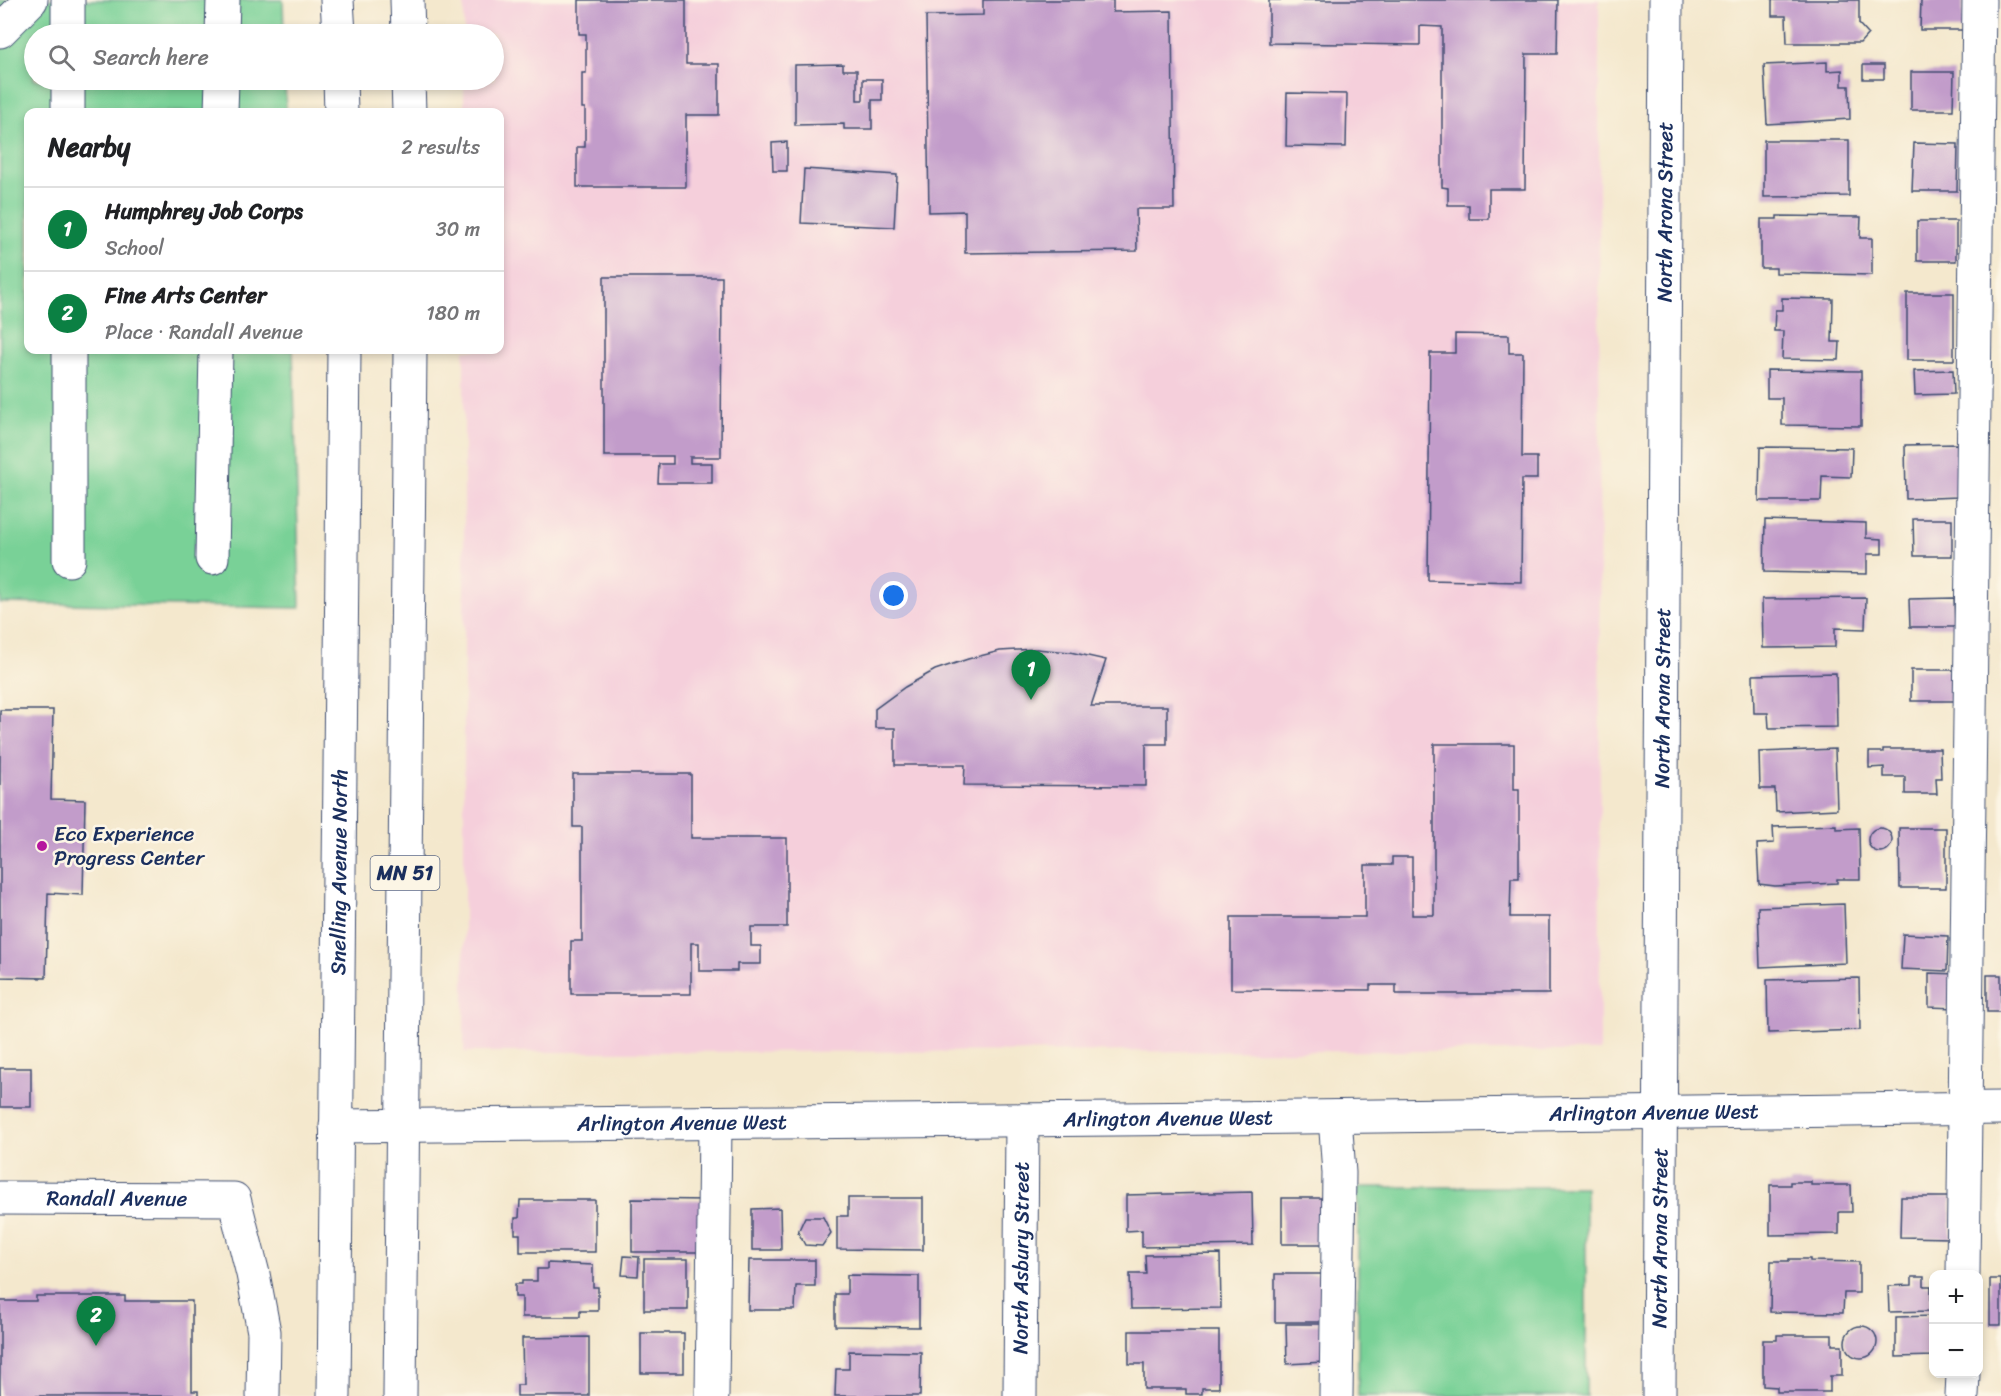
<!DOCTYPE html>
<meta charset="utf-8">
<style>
:root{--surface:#fff;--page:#f6f6f6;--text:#202124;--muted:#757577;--line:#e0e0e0;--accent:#0b8043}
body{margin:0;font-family:Sriracha,sans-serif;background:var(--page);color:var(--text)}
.controls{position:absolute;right:18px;bottom:18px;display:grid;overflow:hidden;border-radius:12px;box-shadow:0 3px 9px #0003}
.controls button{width:54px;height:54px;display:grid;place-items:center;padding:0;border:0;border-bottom:2px solid var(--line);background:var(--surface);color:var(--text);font:30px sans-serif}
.you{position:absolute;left:894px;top:596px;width:21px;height:21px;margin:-15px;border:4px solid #fff;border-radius:50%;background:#1a73e8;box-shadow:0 0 0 9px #1a73e833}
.badge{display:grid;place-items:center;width:39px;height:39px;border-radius:50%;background:var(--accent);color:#fff;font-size:20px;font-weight:700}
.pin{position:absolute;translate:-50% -50px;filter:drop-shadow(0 2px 3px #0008)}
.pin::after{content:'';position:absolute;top:32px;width:21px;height:18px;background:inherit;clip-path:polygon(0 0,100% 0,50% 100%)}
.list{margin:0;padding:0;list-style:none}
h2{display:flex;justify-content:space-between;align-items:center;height:78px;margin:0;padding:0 24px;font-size:26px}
h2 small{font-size:20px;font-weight:400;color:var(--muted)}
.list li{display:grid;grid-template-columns:39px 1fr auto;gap:18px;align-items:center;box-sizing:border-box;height:84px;padding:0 24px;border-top:2px solid var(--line)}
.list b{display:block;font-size:22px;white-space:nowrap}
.list p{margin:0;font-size:20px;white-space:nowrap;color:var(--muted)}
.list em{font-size:20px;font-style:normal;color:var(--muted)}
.icon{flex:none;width:33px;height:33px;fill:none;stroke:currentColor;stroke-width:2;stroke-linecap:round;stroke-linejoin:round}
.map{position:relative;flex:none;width:2001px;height:1396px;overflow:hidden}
.search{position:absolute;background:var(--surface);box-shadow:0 3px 9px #0003;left:24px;top:24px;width:480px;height:66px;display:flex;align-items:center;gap:15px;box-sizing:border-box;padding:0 21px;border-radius:33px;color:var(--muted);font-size:22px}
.panel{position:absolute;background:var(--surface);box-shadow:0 3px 9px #0003;left:24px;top:108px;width:480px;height:246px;border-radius:12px}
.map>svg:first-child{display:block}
.built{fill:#f5cfdb}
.green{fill:#79d197;stroke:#4a807a;stroke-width:1.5}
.building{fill:#c29cca}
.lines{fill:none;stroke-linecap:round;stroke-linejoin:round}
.minor-casing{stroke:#3c4b6f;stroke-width:35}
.major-casing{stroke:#3c4b6f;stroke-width:35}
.minor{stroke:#fff;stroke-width:33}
.major{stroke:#fff;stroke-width:33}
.poi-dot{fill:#b5179e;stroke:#fcf5e5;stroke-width:2}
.labels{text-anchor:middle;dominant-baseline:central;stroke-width:5;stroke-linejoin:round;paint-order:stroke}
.shield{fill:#fcf5e5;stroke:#5e6a86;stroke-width:1.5}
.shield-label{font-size:20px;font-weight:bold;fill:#1b2f5e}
.street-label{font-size:21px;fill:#1b2f5e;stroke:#fcf5e5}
.poi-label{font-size:21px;fill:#1b2f5e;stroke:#fcf5e5;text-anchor:start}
</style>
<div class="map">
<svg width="2001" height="1396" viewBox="0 0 2001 1396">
<rect width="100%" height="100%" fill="#fcf5e5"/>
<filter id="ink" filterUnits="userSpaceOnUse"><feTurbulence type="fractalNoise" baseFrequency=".0167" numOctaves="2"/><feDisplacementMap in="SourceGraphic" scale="12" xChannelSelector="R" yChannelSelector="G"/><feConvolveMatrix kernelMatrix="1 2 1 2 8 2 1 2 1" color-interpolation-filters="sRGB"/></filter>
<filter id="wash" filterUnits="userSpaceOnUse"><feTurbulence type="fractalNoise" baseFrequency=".008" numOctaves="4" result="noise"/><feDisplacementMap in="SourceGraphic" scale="24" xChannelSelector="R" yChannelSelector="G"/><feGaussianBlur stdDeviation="1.35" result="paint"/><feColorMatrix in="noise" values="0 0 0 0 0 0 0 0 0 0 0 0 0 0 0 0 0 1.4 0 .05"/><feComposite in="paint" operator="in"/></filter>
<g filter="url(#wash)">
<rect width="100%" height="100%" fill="#f4e8cd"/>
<path class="built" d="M 464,0 L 1599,0 L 1600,1051 L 464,1052 L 464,350 L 500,350 L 500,112 L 464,112 L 464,80 L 494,80 L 494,34 L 464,34 Z"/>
<g class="green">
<path d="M 0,0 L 283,0 L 284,34 L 34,34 L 34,80 L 285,80 L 286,112 L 28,112 L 28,350 L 293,350 L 300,608 L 0,603 Z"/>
<rect x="1358" y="1187" width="228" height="209"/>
</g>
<g id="blocks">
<g class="building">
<path d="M 579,0 L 686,0 L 686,64 L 719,64 L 719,115 L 686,115 L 686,187 L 577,187 L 577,147 L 585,147 L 585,108 L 582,108 L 582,73 L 586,73 L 586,34 L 579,34 Z"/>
<path d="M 983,0 L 1113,0 L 1113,12 L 1172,11 L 1174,209 L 1136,209 L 1137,251 L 965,253 L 965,211 L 929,212 L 926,16 L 983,15 Z"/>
<path d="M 1269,0 L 1558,0 L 1557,54 L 1526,54 L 1525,189 L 1489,189 L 1489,219 L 1469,219 L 1469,205 L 1448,205 L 1448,188 L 1442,187 L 1442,27 L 1420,26 L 1420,45 L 1269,43 Z"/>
<path d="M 1772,0 L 1859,0 L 1859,24 L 1868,34 L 1860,43 L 1787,43 L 1786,16 L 1772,16 Z"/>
<path d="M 1921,0 L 1963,0 L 1963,30 L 1920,30 Z"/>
<path d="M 1827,62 L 1827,71 L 1842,70 L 1842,86 L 1849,86 L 1850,119 L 1767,124 L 1764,65 Z"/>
<path d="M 843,64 L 843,70 L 857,70 L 857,100 L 863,100 L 863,79 L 882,79 L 882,100 L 872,100 L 872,129 L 844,129 L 844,124 L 795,125 L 795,65 Z"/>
<rect x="1863" y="65" width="21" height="14"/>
<path d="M 1911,72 L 1954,72 L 1953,110 L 1911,110 Z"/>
<path d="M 1287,93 L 1347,94 L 1346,147 L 1286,146 Z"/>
<path d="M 1764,140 L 1849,140 L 1849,196 L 1764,197 Z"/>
<path d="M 787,142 L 787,171 L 773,171 L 772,143 Z"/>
<path d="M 1914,143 L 1958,144 L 1957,191 L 1912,191 Z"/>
<path d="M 804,169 L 897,175 L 894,227 L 801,223 Z"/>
<path d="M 1777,216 L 1861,217 L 1860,238 L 1872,238 L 1872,275 L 1776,273 L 1776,268 L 1761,268 L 1761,219 L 1777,219 Z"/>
<rect x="1917" y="221" width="39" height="40"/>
<path d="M 604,277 L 722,277 L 721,457 L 690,457 L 690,463 L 712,463 L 712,483 L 658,483 L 659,464 L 673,464 L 673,456 L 604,456 Z"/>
<rect x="1907" y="293" width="47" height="67"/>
<path d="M 1782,298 L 1833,299 L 1832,342 L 1840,342 L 1839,360 L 1782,359 L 1783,331 L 1774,331 L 1775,310 L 1782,310 Z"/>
<path d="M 1455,334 L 1509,335 L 1509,353 L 1523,353 L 1522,457 L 1537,457 L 1537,479 L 1522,479 L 1521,582 L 1428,580 L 1430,353 L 1455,353 Z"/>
<path d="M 1767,370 L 1861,371 L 1861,426 L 1782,425 L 1782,398 L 1767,398 Z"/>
<path d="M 1953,370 L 1954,394 L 1915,395 L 1914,371 Z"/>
<path d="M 1958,444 L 1959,497 L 1906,499 L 1905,445 Z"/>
<path d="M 1760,447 L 1852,448 L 1851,477 L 1822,476 L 1821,501 L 1759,501 Z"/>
<path d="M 1913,519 L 1952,519 L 1952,556 L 1914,556 Z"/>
<path d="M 1765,520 L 1866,523 L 1866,538 L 1882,539 L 1882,554 L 1867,554 L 1867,574 L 1764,572 Z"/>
<path d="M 1866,598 L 1865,629 L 1835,628 L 1835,647 L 1763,648 L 1762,599 Z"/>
<path d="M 1954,598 L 1955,627 L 1910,627 L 1909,599 Z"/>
<path d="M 1036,649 L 1070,652 L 1106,660 L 1091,706 L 1167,706 L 1167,744 L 1146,744 L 1146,786 L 964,785 L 965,765 L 895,765 L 895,728 L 875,728 L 875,709 L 905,687 L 935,670 L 968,659 L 1000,651 Z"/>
<rect x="1911" y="670" width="43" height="31"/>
<path d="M 1836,673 L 1837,727 L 1769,728 L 1768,713 L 1754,713 L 1753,675 Z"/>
<path d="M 0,710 L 53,710 L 51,799 L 85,800 L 83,895 L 48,893 L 46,978 L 0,977 Z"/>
<path d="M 1434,744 L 1514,744 L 1514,789 L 1519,789 L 1519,878 L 1511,878 L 1510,917 L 1549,917 L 1549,994 L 1396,994 L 1396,985 L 1370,985 L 1370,990 L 1231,989 L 1231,917 L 1365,917 L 1365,865 L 1392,865 L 1392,857 L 1412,857 L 1412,915 L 1434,915 Z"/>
<path d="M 1835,749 L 1837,809 L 1776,812 L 1775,789 L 1760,789 L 1759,752 Z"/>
<path d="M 1883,749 L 1940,749 L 1941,778 L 1936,778 L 1937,794 L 1905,794 L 1905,777 L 1884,777 L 1884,767 L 1869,768 L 1869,752 L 1883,752 Z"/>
<path d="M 573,774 L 691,774 L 691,838 L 787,838 L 787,927 L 751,927 L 751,946 L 761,946 L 761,964 L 737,964 L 737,971 L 699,971 L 699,943 L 691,943 L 691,994 L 571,994 L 571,941 L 582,941 L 582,827 L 573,827 Z"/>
<path d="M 1836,825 L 1836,829 L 1859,828 L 1860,879 L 1837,879 L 1837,883 L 1775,886 L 1759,884 L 1757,844 L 1774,843 L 1773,827 Z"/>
<path d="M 1899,828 L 1946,828 L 1946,888 L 1900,888 Z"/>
<circle cx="1880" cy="840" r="12"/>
<path d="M 1844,904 L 1846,963 L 1760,967 L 1758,907 Z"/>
<path d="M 1903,934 L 1948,936 L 1947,971 L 1901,969 Z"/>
<path d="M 1929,973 L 1957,974 L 1956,1008 L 1929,1007 Z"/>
<rect x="1987" y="975" width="14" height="37"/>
<path d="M 1859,978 L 1860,1030 L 1768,1033 L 1767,980 Z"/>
<rect x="0" y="1068" width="31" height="39"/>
<path d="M 1790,1182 L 1811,1182 L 1811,1185 L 1851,1185 L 1852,1212 L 1839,1212 L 1839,1234 L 1770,1235 L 1770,1185 L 1790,1185 Z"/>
<path d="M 1252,1192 L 1253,1245 L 1142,1247 L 1142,1230 L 1126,1231 L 1126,1195 Z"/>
<path d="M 1901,1197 L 1951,1197 L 1951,1238 L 1900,1237 Z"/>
<path d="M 848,1198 L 923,1198 L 923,1250 L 837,1249 L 837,1216 L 848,1216 Z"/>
<rect x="1282" y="1198" width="48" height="46"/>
<path d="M 632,1199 L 706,1200 L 705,1252 L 632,1252 Z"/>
<path d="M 520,1200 L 595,1200 L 595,1252 L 520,1252 L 520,1234 L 515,1234 L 515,1218 L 519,1218 Z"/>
<path d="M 780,1208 L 781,1250 L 752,1250 L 752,1209 Z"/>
<path d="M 805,1217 L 823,1217 L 831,1233 L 822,1246 L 805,1245 L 798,1232 Z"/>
<path d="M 1220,1254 L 1221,1308 L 1131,1309 L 1130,1274 L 1146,1274 L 1145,1255 Z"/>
<path d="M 624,1256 L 639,1257 L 638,1276 L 622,1275 Z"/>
<rect x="644" y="1259" width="44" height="51"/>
<path d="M 1789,1259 L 1810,1259 L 1810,1261 L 1859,1262 L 1859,1293 L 1844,1293 L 1843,1313 L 1770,1312 L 1771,1261 L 1789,1261 Z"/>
<path d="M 749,1260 L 815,1260 L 815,1286 L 796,1286 L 795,1310 L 748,1310 Z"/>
<path d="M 547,1263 L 593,1265 L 593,1287 L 598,1287 L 598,1311 L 580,1311 L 580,1317 L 522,1317 L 522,1297 L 515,1297 L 515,1284 L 522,1284 L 522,1281 L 537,1281 L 537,1269 L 547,1269 Z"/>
<rect x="1275" y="1274" width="47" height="48"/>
<path d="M 847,1275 L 919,1276 L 919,1327 L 835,1326 L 835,1294 L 847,1294 Z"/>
<path d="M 1912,1277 L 1924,1277 L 1924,1286 L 1931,1286 L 1931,1311 L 1889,1312 L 1888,1286 L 1912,1285 Z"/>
<rect x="1990" y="1279" width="11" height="46"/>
<path d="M 36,1296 L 125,1296 L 125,1301 L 192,1301 L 192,1391 L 198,1391 L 198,1396 L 0,1396 L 0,1301 L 36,1301 Z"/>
<path d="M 1934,1316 L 1934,1356 L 1896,1357 L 1896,1317 Z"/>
<path d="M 1286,1324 L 1323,1324 L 1324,1362 L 1287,1364 Z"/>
<circle cx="1861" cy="1342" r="16"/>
<path d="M 1129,1331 L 1219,1331 L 1219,1388 L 1202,1388 L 1202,1394 L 1186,1394 L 1186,1389 L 1144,1389 L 1144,1364 L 1129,1364 Z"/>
<rect x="641" y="1333" width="43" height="40"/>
<path d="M 1777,1335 L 1832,1335 L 1832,1345 L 1842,1345 L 1842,1376 L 1830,1376 L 1830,1392 L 1777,1392 L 1777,1387 L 1763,1386 L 1763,1340 L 1777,1340 Z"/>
<path d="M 589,1337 L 589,1396 L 517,1396 L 517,1385 L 523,1385 L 522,1338 Z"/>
<path d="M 849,1351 L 921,1352 L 920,1396 L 835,1396 L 836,1369 L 849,1369 Z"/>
</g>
</g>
</g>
<g filter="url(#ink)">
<use href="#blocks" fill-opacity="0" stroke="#3c4b6f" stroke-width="1.5"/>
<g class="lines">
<g class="minor-casing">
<g id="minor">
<path d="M 68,0 L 68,34"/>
<path d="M 0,31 L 31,0"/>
<path d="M 222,34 L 223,0"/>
<path d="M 68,80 L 68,112"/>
<path d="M 221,112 L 222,80"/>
<path d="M 69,350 L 69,560"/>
<path d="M 212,558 L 216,350"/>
<path d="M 1335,1117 L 1339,1173 L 1336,1396"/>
<path id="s1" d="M 336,1126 L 1224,1118 L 2001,1108"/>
<path id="s2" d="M 0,1198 L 234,1199 L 253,1274 L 264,1332 L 263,1396"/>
<path d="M 1963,1274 L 1979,0"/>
<path d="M 712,1396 L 715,1123"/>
<path id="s3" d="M 1020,1396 L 1022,1120"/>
<path id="s4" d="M 1659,1396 L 1666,0"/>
<path d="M 1962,1396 L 1963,1374"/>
</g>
</g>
<g class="major-casing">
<g id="major">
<path d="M 337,0 L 339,34"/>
<path d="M 407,0 L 408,34"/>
<path d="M 340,80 L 341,112"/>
<path d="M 408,80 L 409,112"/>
<path id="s5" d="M 334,1396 L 344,350"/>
<path d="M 400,1396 L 410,350"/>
</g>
</g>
<use href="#minor" class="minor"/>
<use href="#major" class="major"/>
</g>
</g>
<circle class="poi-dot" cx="42" cy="846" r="6"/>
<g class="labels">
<rect class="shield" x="370.5" y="856" width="69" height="34" rx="4.5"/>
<g class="shield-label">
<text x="405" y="873">MN 51</text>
</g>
<g class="street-label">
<text stroke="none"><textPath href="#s4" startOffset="1184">North Arona Street</textPath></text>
<text stroke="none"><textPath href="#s4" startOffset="698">North Arona Street</textPath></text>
<text stroke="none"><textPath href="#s5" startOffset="524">Snelling Avenue North</textPath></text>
<text stroke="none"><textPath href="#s1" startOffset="1318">Arlington Avenue West</textPath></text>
<text stroke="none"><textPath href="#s1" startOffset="832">Arlington Avenue West</textPath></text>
<text stroke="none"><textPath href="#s1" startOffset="346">Arlington Avenue West</textPath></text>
<text stroke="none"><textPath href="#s2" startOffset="117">Randall Avenue</textPath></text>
<text stroke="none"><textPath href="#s4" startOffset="158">North Arona Street</textPath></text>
<text stroke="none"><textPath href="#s3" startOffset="138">North Asbury Street</textPath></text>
</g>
<g class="poi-label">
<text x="54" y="834">Eco Experience<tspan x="54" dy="24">Progress Center</tspan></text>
</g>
</g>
</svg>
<div class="controls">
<button>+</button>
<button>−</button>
</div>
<div class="you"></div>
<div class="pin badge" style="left:1031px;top:700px">1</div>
<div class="pin badge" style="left:96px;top:1346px">2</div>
<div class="search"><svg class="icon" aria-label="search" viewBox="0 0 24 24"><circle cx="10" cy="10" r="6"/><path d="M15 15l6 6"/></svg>Search here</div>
<section class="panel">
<h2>Nearby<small>2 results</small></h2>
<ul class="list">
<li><span class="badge">1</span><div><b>Humphrey Job Corps</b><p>School</p></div><em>30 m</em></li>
<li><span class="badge">2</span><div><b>Fine Arts Center</b><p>Place · Randall Avenue</p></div><em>180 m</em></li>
</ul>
</section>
</div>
